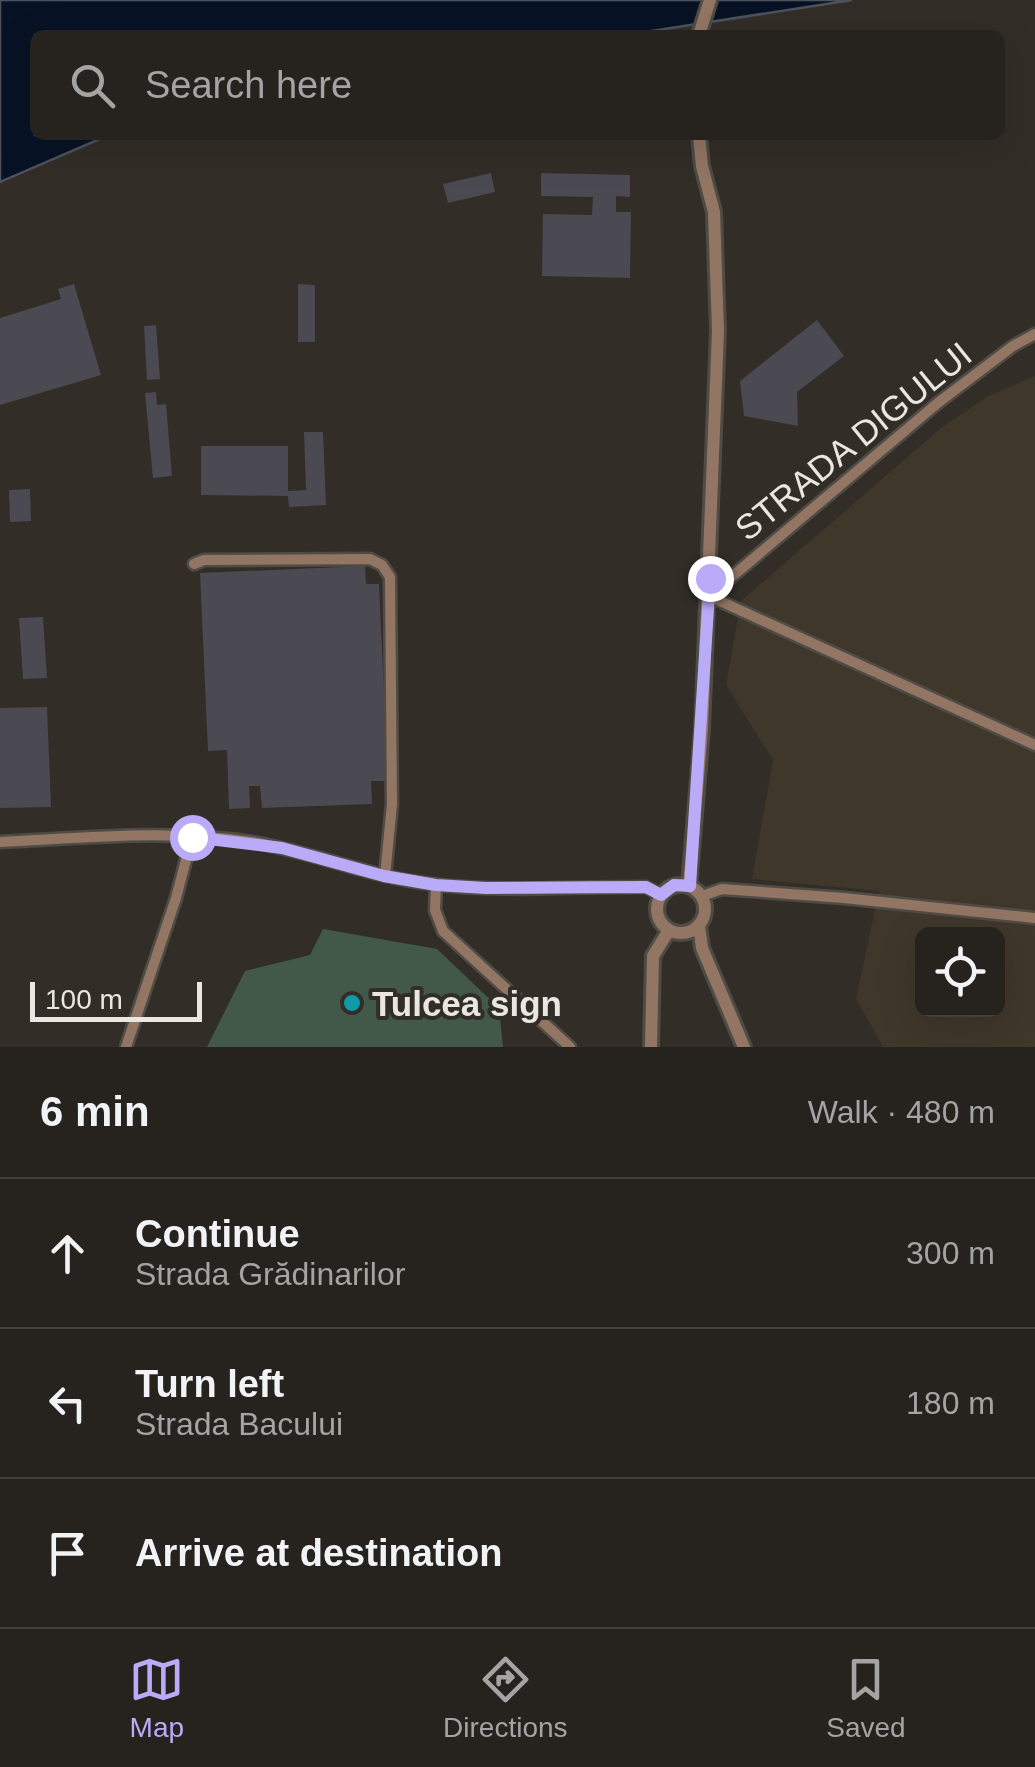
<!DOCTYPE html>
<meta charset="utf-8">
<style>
:root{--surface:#26221d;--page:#2e2a26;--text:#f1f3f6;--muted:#a4a4a4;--line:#423f3b;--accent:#b9abf7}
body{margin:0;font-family:Arial,sans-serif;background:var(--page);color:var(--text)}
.controls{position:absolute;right:30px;bottom:30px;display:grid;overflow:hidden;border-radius:15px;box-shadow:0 10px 40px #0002}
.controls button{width:90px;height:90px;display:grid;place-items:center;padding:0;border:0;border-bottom:2px solid var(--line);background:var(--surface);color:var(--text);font:50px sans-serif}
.scale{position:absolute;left:30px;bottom:25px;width:172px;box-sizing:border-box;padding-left:10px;border:5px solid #eae6e2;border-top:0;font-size:28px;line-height:35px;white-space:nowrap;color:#eae6e2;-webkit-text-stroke:8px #322d27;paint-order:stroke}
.stop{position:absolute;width:30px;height:30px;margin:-22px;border:8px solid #b9abf7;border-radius:50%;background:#fff}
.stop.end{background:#b9abf7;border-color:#fff;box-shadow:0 2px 10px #0008}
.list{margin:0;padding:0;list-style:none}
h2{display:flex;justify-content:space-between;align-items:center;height:130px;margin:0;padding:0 40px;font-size:42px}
h2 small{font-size:32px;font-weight:400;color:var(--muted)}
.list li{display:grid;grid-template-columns:65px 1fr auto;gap:30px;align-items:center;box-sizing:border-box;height:150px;padding:0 40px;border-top:2px solid var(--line)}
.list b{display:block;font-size:38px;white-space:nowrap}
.list p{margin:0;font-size:32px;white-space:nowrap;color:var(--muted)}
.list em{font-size:32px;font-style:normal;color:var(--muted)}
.icon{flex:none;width:55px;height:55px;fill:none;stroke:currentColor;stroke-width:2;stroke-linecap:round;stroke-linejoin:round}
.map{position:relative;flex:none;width:1035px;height:1047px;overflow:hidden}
.search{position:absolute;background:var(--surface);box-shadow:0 10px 40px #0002;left:30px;right:30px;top:30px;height:110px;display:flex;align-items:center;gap:25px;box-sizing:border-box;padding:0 35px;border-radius:15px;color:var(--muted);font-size:38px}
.sheet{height:580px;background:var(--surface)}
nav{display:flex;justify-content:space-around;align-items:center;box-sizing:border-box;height:140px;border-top:2px solid var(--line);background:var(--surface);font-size:28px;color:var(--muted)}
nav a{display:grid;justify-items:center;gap:5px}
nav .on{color:var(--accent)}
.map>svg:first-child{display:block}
.built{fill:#40372b;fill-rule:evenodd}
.green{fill:#42594a}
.water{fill:#071325;stroke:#4b525e;stroke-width:2.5}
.building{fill:#4b4951}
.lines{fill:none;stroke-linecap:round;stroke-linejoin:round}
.minor-casing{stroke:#4f4b45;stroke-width:15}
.tertiary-casing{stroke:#4f4b45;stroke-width:18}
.minor{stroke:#937564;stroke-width:10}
.tertiary{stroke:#937564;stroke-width:12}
.route{stroke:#b9abf7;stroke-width:12}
.culture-dot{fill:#0f9aa8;stroke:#322d27;stroke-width:4}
.labels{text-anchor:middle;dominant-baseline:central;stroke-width:8;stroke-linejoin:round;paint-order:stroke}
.street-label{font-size:35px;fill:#eae6e2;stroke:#322d27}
.poi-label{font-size:35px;font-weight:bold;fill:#eae6e2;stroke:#322d27;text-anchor:start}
</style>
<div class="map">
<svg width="1035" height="1047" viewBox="0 0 1035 1047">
<rect width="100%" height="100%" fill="#322d27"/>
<path class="built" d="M 1035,376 L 1035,1047 L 883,1047 L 856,999 L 879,891 L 752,879 L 773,760 L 726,685 L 741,601 L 941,428 L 988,396 ZM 922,934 L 998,934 L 998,1009 L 922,1009 Z"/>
<path class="green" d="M 323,929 L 437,949 L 499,1008 L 503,1047 L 207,1047 L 245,971 L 310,955 Z"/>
<path class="water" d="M 0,0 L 852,0 L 626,35 L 35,35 L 35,135 L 109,135 L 0,182 Z"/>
<g class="building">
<path d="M 491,173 L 495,192 L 448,203 L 443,184 Z"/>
<path d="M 541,173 L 630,175 L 630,197 L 616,196 L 616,212 L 631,212 L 630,278 L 542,276 L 543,214 L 592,215 L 593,197 L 541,196 Z"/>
<path d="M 74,284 L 101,375 L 0,405 L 0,318 L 61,299 L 58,289 Z"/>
<path d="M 298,284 L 315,285 L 315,342 L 298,342 Z"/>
<path d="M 817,320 L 844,356 L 797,392 L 798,426 L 744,416 L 740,381 Z"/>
<path d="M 156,325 L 160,379 L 147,380 L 144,326 Z"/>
<path d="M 156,392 L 157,405 L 166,404 L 172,476 L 153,478 L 145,393 Z"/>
<path d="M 304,432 L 323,432 L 326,505 L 289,507 L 288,496 L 201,495 L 201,446 L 288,446 L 288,491 L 306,490 Z"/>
<path d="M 30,489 L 31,521 L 10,522 L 9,490 Z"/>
<path d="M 365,566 L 366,584 L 379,584 L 388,781 L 371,781 L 372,804 L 262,808 L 260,786 L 249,786 L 250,808 L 229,809 L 227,750 L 208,751 L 200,573 Z"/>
<path d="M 43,617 L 47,678 L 23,679 L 19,618 Z"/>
<path d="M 47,707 L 51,807 L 0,808 L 0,708 Z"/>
</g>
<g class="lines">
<g class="minor-casing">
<g id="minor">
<path d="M 1035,334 L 1013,346 L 939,402 L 709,596 L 1035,745"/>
<path d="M 194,564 L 204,560 L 370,559 L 382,565 L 390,577 L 392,804 L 385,876"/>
<path d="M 0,842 C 83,838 170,829 252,842 C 313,852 370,877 431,884 C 502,893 574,886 646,887 L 661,895"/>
<path d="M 436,885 L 435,910 L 443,931 L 570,1047"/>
<path d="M 702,896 L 722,889 L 844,898 L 1035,918"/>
<path d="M 126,1047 L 176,898 L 192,837"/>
</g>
</g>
<g class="tertiary-casing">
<g id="tertiary">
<path d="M 699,35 L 710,0"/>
<circle cx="681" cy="909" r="24"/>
<path d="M 689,886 L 702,730 L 718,331 L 714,212 L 702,166 L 699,135"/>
<path d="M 699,926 L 702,948 L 744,1047"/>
<path d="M 651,1047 L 653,956 L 669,930"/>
</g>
</g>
<use href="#minor" class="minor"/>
<use href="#tertiary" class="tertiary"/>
</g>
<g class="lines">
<path class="route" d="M 192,837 L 282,848 L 384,876 L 436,885 L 486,888 L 646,887 L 661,895 L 674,885 L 690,886 L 710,578"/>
</g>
<circle class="culture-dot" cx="352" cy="1003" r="10"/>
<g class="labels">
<g class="street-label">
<text transform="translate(853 441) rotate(-39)">STRADA DIGULUI</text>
</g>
<g class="poi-label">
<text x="372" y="1003">Tulcea sign</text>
</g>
</g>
</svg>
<div class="controls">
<button><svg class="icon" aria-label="locate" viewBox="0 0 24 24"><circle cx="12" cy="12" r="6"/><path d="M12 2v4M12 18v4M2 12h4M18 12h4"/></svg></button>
</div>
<div class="scale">100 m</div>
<div class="stop" style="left:192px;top:837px"></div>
<div class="stop end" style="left:710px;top:578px"></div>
<div class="search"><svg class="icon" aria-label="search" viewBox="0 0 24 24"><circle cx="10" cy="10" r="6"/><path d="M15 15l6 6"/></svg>Search here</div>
</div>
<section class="sheet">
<h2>6 min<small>Walk · 480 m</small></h2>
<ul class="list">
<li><svg class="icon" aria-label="ahead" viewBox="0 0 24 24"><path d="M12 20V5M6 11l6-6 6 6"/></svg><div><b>Continue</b><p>Strada Grădinarilor</p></div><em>300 m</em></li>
<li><svg class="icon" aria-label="left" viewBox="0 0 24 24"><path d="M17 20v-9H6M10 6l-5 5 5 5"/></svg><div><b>Turn left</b><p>Strada Bacului</p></div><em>180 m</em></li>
<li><svg class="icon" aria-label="arrive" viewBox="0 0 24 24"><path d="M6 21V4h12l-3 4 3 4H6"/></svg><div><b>Arrive at destination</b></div></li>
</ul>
</section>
<nav>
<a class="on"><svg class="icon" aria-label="map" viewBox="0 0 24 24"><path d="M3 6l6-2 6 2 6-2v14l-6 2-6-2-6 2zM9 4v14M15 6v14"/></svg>Map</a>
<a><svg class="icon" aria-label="directions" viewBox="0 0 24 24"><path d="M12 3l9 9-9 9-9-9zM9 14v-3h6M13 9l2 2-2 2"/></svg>Directions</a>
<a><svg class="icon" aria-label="saved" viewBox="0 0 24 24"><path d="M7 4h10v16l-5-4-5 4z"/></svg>Saved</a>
</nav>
